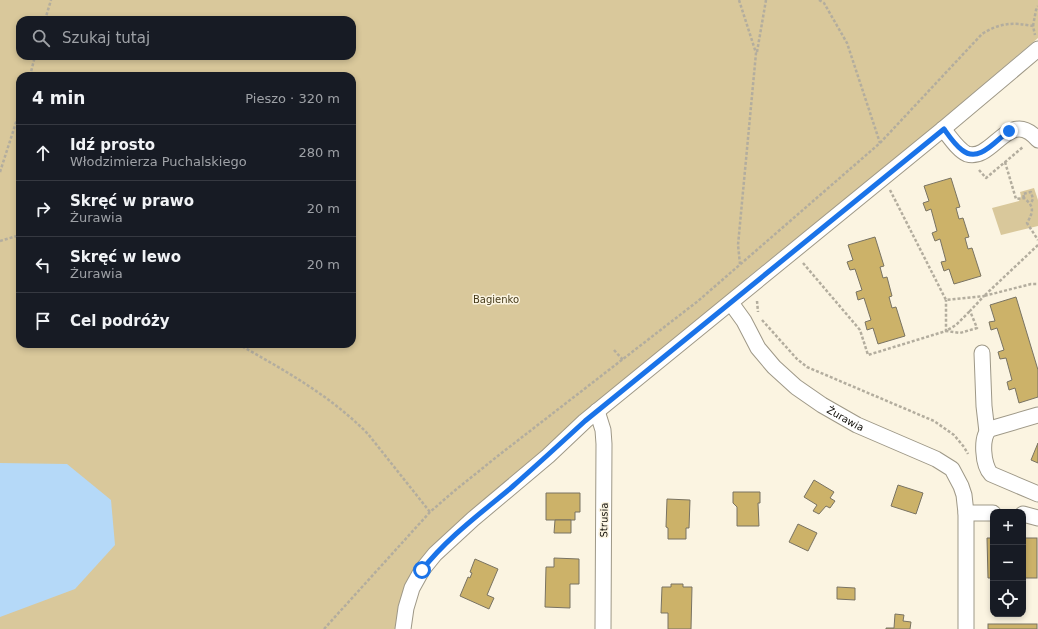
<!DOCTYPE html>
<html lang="pl">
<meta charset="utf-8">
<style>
:root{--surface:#171b24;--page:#242831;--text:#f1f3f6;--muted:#9ea1a6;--line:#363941}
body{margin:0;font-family:"DejaVu Sans",sans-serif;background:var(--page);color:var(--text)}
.controls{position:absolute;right:12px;bottom:12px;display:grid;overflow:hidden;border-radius:8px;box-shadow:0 2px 6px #0003}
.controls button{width:36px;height:36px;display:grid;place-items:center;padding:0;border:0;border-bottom:1px solid var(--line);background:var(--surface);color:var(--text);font:20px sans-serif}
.stop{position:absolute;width:12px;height:12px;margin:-9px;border:3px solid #1a73e8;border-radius:50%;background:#fff}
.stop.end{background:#1a73e8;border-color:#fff;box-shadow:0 1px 4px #0008}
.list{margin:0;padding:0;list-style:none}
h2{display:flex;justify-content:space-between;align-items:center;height:52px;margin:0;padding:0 16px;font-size:17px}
h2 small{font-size:13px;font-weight:400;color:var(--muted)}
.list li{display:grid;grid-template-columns:26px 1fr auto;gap:12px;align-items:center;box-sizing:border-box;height:56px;padding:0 16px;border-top:1px solid var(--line)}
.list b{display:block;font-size:15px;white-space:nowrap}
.list p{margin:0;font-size:13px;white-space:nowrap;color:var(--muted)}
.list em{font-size:13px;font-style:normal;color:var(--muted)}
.icon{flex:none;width:22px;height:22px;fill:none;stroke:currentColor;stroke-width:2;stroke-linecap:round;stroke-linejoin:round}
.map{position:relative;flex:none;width:1038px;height:629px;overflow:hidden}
.search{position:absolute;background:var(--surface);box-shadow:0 2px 6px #0003;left:16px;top:16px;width:340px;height:44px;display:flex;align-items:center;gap:10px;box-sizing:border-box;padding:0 14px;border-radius:12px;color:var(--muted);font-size:15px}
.panel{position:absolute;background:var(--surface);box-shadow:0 2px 6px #0003;left:16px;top:72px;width:340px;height:276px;border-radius:12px}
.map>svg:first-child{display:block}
.green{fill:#d9c89b;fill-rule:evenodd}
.water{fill:#b5d9f8}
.building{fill:#ccb269;stroke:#797362}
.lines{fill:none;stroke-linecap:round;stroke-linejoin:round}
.minor-casing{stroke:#9e9887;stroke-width:17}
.path{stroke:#b3ad9e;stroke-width:2.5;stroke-dasharray:3 2;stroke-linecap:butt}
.minor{stroke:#fff;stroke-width:15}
.route{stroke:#1a73e8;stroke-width:5}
.labels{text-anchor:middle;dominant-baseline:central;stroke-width:3;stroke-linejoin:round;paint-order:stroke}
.park-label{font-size:10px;fill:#463b1a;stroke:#fbf4e1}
.street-label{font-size:10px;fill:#0e0c06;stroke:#fbf4e1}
</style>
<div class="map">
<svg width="1038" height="629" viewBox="0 0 1038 629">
<rect width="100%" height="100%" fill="#fbf4e1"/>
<g class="green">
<path d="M 0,0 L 1038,0 L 1038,38 L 918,140 L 747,278 L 748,280 L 569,425 L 567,431 L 435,546 L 396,629 L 0,629 ZM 20,20 L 352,20 L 352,56 L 20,56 ZM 20,76 L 352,76 L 352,344 L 20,344 Z"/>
<path d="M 1034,188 L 1038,200 L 1038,226 L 1001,235 L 992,208 L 1019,201 L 1021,196 L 1020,192 Z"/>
</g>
<path class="water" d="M 0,463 L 67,464 L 111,500 L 115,545 L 75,589 L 0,617 Z"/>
<g class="building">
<path d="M 951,178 L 960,207 L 956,208 L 959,219 L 963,218 L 969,237 L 965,238 L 968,249 L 972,248 L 981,276 L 954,284 L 949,269 L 944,271 L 941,262 L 946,261 L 940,239 L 935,241 L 932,233 L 937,231 L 931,209 L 926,211 L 923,203 L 929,201 L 924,186 Z"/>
<path d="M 875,237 L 884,266 L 880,267 L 883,278 L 887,277 L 892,296 L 889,297 L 892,308 L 896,307 L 905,336 L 878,344 L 873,328 L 867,330 L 865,322 L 871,320 L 864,298 L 858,300 L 856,292 L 862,290 L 855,269 L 850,270 L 847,262 L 853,260 L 848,245 Z"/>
<path d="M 1016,297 L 1038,370 L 1038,397 L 1019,403 L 1015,388 L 1009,390 L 1007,382 L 1012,380 L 1006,358 L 1000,359 L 998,352 L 1004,350 L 997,328 L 991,330 L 989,322 L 995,321 L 990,305 Z"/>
<path d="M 1038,443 L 1038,463 L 1031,460 Z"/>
<path d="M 814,480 L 834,492 L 830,498 L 835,501 L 830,508 L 826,506 L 819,514 L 813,511 L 817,505 L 804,497 Z"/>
<path d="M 898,485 L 923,493 L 916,514 L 891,506 Z"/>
<path d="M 733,492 L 760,492 L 760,503 L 758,503 L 759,526 L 737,526 L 737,507 L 733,503 Z"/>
<path d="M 546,493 L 580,493 L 580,512 L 575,512 L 575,520 L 546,520 Z"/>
<path d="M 667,499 L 690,500 L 689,528 L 686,528 L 686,539 L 668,539 L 668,528 L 666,527 Z"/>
<path d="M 555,520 L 571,520 L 571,533 L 554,533 Z"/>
<path d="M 798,524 L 817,533 L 808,551 L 789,542 Z"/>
<path d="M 987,538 L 993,538 L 993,578 L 988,578 Z"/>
<rect x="1023" y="538" width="14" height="40"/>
<path d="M 554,558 L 579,559 L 579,584 L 570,584 L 570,608 L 545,607 L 546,567 L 554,567 Z"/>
<path d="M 475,559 L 498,569 L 487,595 L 494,598 L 489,609 L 460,596 L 468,577 L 470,578 L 472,573 L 470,572 Z"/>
<path d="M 671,584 L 683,584 L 683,587 L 692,587 L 691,629 L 668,629 L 668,613 L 661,613 L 662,587 L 671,587 Z"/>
<path d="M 837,587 L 855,588 L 855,600 L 837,599 Z"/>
<path d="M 895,614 L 904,615 L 903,621 L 911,622 L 910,629 L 886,629 L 886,628 L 894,628 Z"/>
<rect x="988" y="624" width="49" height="5"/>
</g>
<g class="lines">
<g class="minor-casing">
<g id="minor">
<path d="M 943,129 C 950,137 958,150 967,154 C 993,162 1009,106 1038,140"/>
<path id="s1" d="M 731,303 L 744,321 L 758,348 L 774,367 L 796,387 L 822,405 L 857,425 L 936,459 L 952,469 L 961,486 L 964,495 L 966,513 L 966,629"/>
<path d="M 982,353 L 984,406 L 987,432"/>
<path d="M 597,411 L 603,430 L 604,444 L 603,629"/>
<path d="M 1038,415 L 990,429 C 980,436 983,466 991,474 L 1038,494"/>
<path d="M 966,513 L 993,513"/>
<path d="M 1023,514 L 1038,518"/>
<path d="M 403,629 L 406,608 L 412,588 L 422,570 L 435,554 L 473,519 L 548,456 L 585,421 L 943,129 L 1038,49"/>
</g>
</g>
<g class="path">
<path d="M 739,0 L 756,53 L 738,245 L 740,264"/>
<path d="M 819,0 L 824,3 L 847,43 L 880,143"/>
<path d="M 45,20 L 51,0"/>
<path d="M 1033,26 L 1036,10 L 1038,6"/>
<path d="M 757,52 L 766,0"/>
<path d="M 30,76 L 35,56"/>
<path d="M 1005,162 L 1016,199 L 1024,198 C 1034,206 1034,211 1027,223 L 1038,240"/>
<path d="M 979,170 L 986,178 L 1023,147"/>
<path d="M 0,172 L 20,110"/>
<path d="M 890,190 L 946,300 L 984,296 L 970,311 L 977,328 L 960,333 L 946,331 L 956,325 L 970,311"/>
<path d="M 1024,198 L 1023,194 L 1031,192 L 1033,199 L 1031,203"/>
<path d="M 0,241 L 20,235"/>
<path d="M 1038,245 L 984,296 L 1031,284 L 1038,284"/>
<path d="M 803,263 L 860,330 L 868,355 L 946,331 L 946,300"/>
<path d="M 757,301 L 758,312"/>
<path d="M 762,320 L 797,359 L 807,367 L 934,421 L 954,435 L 964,447 L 968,454"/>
<path d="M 211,344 L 226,344"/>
<path d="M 238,344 C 284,370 331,396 368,434 L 430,512"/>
<path d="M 614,350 L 623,360"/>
<path d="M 324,629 L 430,512 L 453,492 L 499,455 L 698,301 L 880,143 L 982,34 C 999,23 1013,22 1033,26 L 1035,35"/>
</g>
<use href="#minor" class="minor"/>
</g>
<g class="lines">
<path class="route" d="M 422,570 C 447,538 481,513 512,487 C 537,465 561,443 585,421 L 944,129 C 949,136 955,145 962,150 C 979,164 996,140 1009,131"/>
</g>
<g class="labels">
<g class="park-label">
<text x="496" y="299">Bagienko</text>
</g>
<g class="street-label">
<text stroke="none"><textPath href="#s1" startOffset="166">Żurawia</textPath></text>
<text transform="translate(604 520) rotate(-89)">Strusia</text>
</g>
</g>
</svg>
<div class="controls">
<button>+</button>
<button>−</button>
<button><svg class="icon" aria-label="locate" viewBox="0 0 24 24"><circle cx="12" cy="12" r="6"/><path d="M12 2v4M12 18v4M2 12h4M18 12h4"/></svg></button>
</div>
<div class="stop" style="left:422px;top:570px"></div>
<div class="stop end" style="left:1009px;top:131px"></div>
<div class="search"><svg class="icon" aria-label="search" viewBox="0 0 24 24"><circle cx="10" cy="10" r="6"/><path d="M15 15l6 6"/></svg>Szukaj tutaj</div>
<section class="panel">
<h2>4 min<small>Pieszo · 320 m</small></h2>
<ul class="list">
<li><svg class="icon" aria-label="ahead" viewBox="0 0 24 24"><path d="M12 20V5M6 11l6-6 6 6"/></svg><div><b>Idź prosto</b><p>Włodzimierza Puchalskiego</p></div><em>280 m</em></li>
<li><svg class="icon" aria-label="right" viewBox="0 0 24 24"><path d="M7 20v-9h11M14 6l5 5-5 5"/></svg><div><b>Skręć w prawo</b><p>Żurawia</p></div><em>20 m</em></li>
<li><svg class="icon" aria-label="left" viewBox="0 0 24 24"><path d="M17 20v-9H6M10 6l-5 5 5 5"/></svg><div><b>Skręć w lewo</b><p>Żurawia</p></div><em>20 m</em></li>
<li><svg class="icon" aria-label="arrive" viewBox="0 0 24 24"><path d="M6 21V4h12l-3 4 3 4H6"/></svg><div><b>Cel podróży</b></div></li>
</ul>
</section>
</div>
